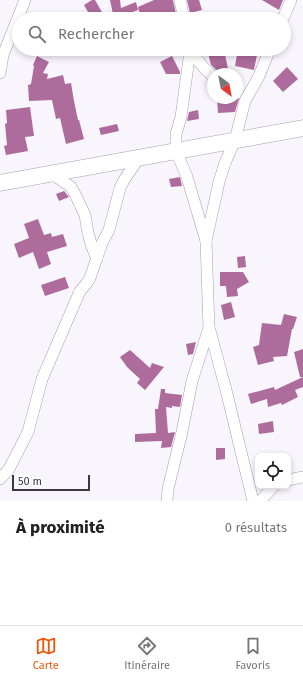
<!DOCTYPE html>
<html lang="fr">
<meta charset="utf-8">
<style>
:root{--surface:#fff;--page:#f6f6f6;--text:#222;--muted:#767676;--line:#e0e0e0;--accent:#ea580c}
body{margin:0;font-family:"Fira Sans",sans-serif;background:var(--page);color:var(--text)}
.controls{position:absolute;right:12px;bottom:12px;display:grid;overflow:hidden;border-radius:8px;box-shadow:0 2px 6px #0003}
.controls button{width:36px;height:36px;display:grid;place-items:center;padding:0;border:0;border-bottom:1px solid var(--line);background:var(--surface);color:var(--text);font:20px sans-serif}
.compass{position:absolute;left:207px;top:68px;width:36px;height:36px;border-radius:50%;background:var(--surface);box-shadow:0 2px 6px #0003;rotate:148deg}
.scale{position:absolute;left:12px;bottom:10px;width:78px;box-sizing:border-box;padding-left:4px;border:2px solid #3b3840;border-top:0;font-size:11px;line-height:14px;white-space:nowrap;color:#3b3840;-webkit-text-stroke:3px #fff;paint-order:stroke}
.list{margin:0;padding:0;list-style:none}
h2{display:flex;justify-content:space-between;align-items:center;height:52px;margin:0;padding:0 16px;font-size:17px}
h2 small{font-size:13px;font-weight:400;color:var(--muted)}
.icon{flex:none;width:22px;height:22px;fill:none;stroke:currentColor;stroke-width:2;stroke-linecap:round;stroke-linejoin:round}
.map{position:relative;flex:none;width:303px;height:501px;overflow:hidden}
.search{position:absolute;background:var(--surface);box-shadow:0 2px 6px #0003;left:12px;right:12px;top:12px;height:44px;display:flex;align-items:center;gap:10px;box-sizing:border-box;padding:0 14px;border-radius:22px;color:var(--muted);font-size:15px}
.sheet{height:124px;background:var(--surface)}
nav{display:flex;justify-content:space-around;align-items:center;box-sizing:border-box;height:56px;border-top:1px solid var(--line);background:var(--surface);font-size:11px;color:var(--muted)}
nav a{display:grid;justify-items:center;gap:2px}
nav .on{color:var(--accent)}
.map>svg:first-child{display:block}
.building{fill:#ae6c9d}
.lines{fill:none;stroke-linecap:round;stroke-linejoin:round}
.minor-casing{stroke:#a79eb0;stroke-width:12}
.secondary-casing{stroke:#a79eb0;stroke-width:17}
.minor{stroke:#fff;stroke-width:11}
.secondary{stroke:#fff;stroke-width:16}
</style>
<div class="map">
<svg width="303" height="501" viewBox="0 0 303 501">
<rect width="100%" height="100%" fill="#f8f5fd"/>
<g class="building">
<path d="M 92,0 L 95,0 L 106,19 L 92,19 L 84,5 Z"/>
<path d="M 110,0 L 120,0 L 121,8 L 136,2 L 138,10 L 114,19 Z"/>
<path d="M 154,0 L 173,0 L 177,19 L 141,19 L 138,7 Z"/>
<path d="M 187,0 L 199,0 L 202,10 L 190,13 Z"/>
<path d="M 262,0 L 283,0 L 279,10 Z"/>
<path d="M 207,49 L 224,49 L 228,69 L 226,69 L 227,74 L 220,74 L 218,71 L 211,65 Z"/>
<path d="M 238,49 L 258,50 L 254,70 L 235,66 Z"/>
<path d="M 37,56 L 49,62 L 43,73 L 48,74 L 47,79 L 63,75 L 65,84 L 71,83 L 74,101 L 78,120 L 79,120 L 84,139 L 66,144 L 60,118 L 56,119 L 52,100 L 29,101 L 28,85 L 31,84 L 34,66 L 33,65 Z"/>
<path d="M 172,56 L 180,72 L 180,74 L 166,74 L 160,62 Z"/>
<path d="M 287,67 L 298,79 L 283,92 L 273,81 Z"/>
<path d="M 217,98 L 239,98 L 235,112 L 218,113 Z"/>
<path d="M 30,107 L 34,136 L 25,137 L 28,151 L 6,155 L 4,146 L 7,145 L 5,124 L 7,123 L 6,110 Z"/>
<path d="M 198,110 L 199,119 L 187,121 L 189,112 Z"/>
<path d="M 117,124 L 119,131 L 101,135 L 99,128 Z"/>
<path d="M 180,177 L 182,186 L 171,187 L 169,179 Z"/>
<path d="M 64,191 L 69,197 L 59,201 L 56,194 Z"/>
<path d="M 38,219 L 44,235 L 51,233 L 52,237 L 63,234 L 67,246 L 47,252 L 51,264 L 39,269 L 33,252 L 19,258 L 14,244 L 29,238 L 24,224 Z"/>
<path d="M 245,256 L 246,267 L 238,268 L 237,257 Z"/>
<path d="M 220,272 L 243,272 L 249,282 L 237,289 L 238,296 L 227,297 L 226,286 L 220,286 Z"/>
<path d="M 65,277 L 69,288 L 45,296 L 41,285 Z"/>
<path d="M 231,302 L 235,317 L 224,320 L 221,305 Z"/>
<path d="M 284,314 L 297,317 L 293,329 L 292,329 L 287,356 L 273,357 L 274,361 L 258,365 L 253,347 L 259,345 L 262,323 L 281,325 Z"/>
<path d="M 196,342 L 193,354 L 188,355 L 186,344 Z"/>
<path d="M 303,349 L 303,377 L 300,377 L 294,352 Z"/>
<path d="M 130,350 L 150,368 L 152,363 L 164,367 L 145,390 L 137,383 L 140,379 L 127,367 L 120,357 Z"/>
<path d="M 303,377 L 303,387 L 295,390 L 298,397 L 282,405 L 281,403 L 268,407 L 267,399 L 251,404 L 248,394 L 274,387 L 275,390 Z"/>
<path d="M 161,389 L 165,389 L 165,393 L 182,395 L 180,407 L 172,406 L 172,408 L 166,407 L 168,433 L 175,432 L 171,447 L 161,448 L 162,441 L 135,442 L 135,434 L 156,433 L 155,409 L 158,409 Z"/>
<path d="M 273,421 L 274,432 L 259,434 L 258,424 Z"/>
<path d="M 216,448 L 225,448 L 225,459 L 216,460 Z"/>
</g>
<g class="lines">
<g class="minor-casing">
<g id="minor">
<path d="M 180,0 L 184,19"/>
<path d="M 283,19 L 291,0"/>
<path d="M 190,49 L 190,51 L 205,69 L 213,76"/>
<path d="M 190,51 L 181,117 L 176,134 L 176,151 L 187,177 L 206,241 L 209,327 L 226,390 L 253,501"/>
<path d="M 0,73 L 3,55 L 25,0"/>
<path d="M 51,173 L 71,187 L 75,194 L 85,215 L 88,233 L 92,247 L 97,259"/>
<path d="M 206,241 L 219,182 L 225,163 L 235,140 L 245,101 L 259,76 L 270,49"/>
<path d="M 0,479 L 9,469 L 28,432 L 42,379 L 80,291 L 87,283 L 90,278 L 102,243 L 109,230 L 120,188 L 124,180 L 139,158"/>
<path d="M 288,480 L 303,477"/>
<path d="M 167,501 L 168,489 L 182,432 L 192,381 L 209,328"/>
<path d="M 260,501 L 274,486"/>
</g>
</g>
<g class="secondary-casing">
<path id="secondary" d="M 0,183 L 303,128"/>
</g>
<use href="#minor" class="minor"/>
<use href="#secondary" class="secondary"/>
</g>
</svg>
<div class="controls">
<button><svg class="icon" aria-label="locate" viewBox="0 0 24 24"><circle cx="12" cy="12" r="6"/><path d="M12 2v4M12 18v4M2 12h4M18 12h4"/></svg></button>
</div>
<svg class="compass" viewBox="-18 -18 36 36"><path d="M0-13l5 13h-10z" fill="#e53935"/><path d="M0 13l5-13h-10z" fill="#767676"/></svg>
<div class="scale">50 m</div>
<div class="search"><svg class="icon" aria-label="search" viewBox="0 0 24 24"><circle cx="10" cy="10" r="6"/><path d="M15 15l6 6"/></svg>Rechercher</div>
</div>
<section class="sheet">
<h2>À proximité<small>0 résultats</small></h2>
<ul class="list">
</ul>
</section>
<nav>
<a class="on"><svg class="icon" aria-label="map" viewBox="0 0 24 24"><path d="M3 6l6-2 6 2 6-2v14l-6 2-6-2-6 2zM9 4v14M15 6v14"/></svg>Carte</a>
<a><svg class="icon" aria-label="directions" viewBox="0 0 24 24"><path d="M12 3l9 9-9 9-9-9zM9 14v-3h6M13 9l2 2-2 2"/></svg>Itinéraire</a>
<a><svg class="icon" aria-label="saved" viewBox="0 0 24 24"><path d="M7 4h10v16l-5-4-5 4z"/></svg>Favoris</a>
</nav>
